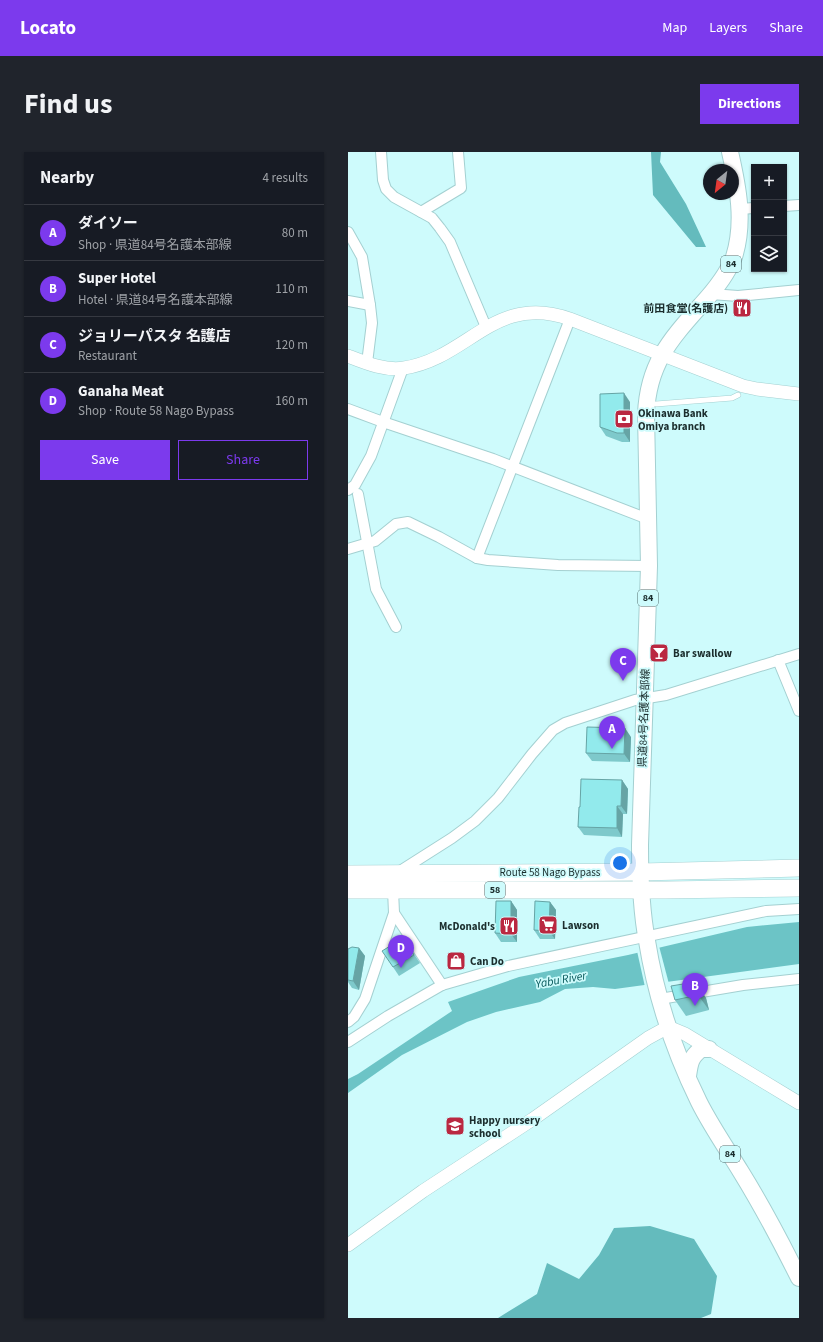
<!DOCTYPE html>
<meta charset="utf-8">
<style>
:root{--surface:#171b24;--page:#20242c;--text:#f1f3f6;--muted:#9ea1a6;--line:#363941;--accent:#7c3aed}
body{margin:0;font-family:"Source Sans 3","Noto Sans JP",sans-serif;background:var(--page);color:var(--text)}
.controls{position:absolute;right:12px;top:12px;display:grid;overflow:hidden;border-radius:0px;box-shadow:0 1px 3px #0004}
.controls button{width:36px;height:36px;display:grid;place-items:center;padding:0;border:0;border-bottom:1px solid var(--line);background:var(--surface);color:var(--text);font:20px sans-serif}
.compass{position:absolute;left:355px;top:12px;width:36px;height:36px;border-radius:50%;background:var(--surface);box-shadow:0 1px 3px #0004;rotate:209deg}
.you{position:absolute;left:272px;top:711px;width:14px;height:14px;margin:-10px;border:3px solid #fff;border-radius:50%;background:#1a73e8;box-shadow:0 0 0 6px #1a73e833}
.badge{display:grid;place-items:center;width:26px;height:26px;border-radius:50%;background:var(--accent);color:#fff;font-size:13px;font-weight:700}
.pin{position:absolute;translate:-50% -33px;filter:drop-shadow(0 1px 2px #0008)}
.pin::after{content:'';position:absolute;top:21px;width:14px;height:12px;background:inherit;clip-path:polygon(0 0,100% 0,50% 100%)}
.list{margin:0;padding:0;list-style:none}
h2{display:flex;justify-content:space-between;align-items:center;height:52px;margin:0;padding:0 16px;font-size:17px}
h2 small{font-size:13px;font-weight:400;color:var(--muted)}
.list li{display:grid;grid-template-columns:26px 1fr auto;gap:12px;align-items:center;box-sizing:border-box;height:56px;padding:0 16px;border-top:1px solid var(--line)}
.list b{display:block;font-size:15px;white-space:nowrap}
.list p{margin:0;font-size:13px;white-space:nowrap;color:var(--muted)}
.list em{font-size:13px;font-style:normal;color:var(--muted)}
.actions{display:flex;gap:8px;padding:12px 16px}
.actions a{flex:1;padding:9px 0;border:1px solid var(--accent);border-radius:0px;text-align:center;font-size:14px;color:var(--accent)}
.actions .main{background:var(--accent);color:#fff}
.icon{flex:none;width:22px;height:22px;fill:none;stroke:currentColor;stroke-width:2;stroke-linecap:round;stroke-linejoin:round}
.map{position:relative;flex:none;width:451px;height:1166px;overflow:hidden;border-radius:0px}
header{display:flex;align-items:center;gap:24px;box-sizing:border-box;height:56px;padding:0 20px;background:var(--accent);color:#fff}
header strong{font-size:19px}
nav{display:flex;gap:22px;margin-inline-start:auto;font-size:14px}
.intro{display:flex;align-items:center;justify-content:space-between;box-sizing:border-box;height:96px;padding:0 24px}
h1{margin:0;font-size:28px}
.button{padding:10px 18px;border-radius:0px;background:var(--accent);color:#fff;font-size:14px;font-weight:700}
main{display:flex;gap:24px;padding:0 24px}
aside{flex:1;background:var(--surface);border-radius:0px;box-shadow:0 1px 3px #0004}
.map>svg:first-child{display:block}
.forest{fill:#64bbbd}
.water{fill:#6cc4c6}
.pier{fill:#cefbfc}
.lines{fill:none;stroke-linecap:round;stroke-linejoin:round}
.service-casing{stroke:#a4d0d1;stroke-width:6}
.minor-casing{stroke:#a4d0d1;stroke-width:12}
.tertiary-casing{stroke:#a4d0d1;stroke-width:14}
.primary-casing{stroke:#a4d0d1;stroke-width:18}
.trunk-casing{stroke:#a4d0d1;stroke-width:18}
.service{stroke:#fff;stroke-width:5}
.minor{stroke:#fff;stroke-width:10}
.tertiary{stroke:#fff;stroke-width:13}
.primary{stroke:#fff;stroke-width:16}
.trunk{stroke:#fff;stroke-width:17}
.wall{fill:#7ec9cb}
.shaded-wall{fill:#66a4a5}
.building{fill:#92eaec;stroke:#66a4a5}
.labels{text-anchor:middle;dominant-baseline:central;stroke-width:3.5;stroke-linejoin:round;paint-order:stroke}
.shield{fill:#cefbfc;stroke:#516b6b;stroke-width:1}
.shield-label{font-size:10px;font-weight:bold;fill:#1b2d2d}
.poi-label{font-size:11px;font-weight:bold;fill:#1b2d2d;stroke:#cefbfc;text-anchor:start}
.street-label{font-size:11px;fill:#1b2d2d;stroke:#cefbfc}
.water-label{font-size:12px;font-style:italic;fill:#045658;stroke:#cefbfc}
</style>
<header>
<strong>Locato</strong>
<nav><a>Map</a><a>Layers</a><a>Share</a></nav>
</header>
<div class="intro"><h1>Find us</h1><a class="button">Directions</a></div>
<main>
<aside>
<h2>Nearby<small>4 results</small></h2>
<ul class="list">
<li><span class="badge">A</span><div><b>ダイソー</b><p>Shop · 県道84号名護本部線</p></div><em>80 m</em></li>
<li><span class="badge">B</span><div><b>Super Hotel</b><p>Hotel · 県道84号名護本部線</p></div><em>110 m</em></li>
<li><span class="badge">C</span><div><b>ジョリーパスタ 名護店</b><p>Restaurant</p></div><em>120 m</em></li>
<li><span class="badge">D</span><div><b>Ganaha Meat</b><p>Shop · Route 58 Nago Bypass</p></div><em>160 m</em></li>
</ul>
<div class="actions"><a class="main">Save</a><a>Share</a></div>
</aside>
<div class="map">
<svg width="451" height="1166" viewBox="0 0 451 1166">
<rect width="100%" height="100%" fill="#cefbfc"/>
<g class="forest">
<path d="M 303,0 L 313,0 L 312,10 L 338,52 L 358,95 L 348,95 L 305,43 Z"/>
<path d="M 302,1074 L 346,1087 L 369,1124 L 363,1162 L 353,1166 L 150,1166 L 189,1142 L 199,1111 L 231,1127 L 251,1103 L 266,1076 Z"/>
</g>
<path class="water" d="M 451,770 L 451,812 L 267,837 L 245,835 L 217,837 L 192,850 L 148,860 L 119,870 L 54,903 L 0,941 L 0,927 L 10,922 L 104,859 L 100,850 L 171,825 L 280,803 L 399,775 Z"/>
<path class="pier" d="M 311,794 L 321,832 L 297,835 L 289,799 Z"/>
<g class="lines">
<g class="service-casing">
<path id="service" d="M 308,252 L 384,246 L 390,243"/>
</g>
<g class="minor-casing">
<g id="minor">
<path d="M 33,0 L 35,28 L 38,37 L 46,45 L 84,66 L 92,76 L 102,90 L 138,175"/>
<path d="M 436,54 L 451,53"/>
<path d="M 392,57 L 406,56"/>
<path d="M 73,60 L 113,36 L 110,0"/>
<path d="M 0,80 L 14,105 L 22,153 L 24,171 L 19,211"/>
<path d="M 363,142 L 390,144 L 451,138"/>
<path d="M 0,149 L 22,153"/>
<path d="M 0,257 L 35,270 L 145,307 L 300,367"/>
<path d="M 0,338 L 7,333 L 23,304 L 55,216"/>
<path d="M 10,342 L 28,437 L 48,475"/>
<path d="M 0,397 L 27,389 L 48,372 L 60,370 L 91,385 L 129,406 L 140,408 L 210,413 L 301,414"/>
<path d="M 129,406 L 222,167"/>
<path d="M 430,508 L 451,559"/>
<path d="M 49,721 L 104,686 L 127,669 L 150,646 L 184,602 L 205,578 L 217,571 L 287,548 L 318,543 L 451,502"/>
<path d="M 46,761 L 94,833"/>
<path d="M 312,847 L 395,833 L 451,827"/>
<path d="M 0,870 L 6,865 L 17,847 L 46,761 L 45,738"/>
<path d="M 0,890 L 40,864 L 94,833 L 160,814 L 418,759 L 451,757"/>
</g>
</g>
<g class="tertiary-casing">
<g id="tertiary">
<path d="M 0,204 C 18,211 37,219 56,216 C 121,206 147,140 222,167 L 395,234 L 409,237 L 451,242"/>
<path d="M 0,1093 L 75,1039 L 185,967 L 300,886 L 320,875 L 337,882 L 451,951"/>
</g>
</g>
<g class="primary-casing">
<g id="primary">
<path d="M 382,0 C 390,35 397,70 386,105 C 379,123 366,139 353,153 C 322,188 300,212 298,262 L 301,414 L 292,693 C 292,725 293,758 299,789 C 308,845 326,899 351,950 C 363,974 379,997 393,1020 C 414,1054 433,1090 451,1126"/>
<path d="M 340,924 C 342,911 342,906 353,897 L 361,897"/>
</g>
</g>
<g class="trunk-casing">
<g id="trunk">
<path d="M 0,722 L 293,720 L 451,716"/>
<path d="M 0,738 L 318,738 L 451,736"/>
</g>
</g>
<use href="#service" class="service"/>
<use href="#minor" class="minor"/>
<use href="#tertiary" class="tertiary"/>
<use href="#primary" class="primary"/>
<use href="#trunk" class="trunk"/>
</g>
<g class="wall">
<path d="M 282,250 L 282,290 L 274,290 L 258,284 L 252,275 Z"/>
<path d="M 283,585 L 282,610 L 244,609 L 238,601 Z"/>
<path d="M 274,628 L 280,637 L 279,662 L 275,662 L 274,685 L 236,683 L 230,675 L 232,655 Z"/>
<path d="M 163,749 L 169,758 L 169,790 L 153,790 L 147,781 Z"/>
<path d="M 202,750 L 208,758 L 207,787 L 192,787 L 186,778 Z"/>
<path d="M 55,786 L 72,811 L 51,824 L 45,815 Z"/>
<path d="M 11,796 L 17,804 L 11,838 L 4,836 L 0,830 L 0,797 Z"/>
<path d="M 347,830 L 358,846 L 361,858 L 338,864 L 327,848 Z"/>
</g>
<g class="shaded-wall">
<path d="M 276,241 L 282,250 L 282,290 L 276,281 Z"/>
<path d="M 277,576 L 283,585 L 282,610 L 276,602 Z"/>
<path d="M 274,628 L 280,637 L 279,662 L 273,654 Z"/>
<path d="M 269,654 L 275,662 L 274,685 L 269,676 Z"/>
<path d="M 163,749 L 169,758 L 169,790 L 163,782 Z"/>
<path d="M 202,750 L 208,758 L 207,787 L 201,779 Z"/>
<path d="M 11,796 L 17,804 L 11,838 L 5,829 Z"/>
<path d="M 347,830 L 358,846 L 361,858 L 350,843 Z"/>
</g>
<g class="building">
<path d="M 276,241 L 276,281 L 269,281 L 252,275 L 252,242 Z"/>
<path d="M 239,575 L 277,576 L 276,602 L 238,601 Z"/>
<path d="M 233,627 L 274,628 L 273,654 L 269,654 L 269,676 L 230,675 L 231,655 L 232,655 Z"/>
<path d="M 148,749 L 163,749 L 163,782 L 147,781 Z"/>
<path d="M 187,749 L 202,750 L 201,779 L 186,778 Z"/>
<path d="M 55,786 L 66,803 L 45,815 L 34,799 Z"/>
<path d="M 4,795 L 11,796 L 5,829 L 0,828 L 0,797 Z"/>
<path d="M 347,830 L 350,843 L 327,848 L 323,834 Z"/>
</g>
<defs>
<g id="restaurant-square" transform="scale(1)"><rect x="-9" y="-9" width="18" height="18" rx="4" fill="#ba2841" stroke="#cefbfc"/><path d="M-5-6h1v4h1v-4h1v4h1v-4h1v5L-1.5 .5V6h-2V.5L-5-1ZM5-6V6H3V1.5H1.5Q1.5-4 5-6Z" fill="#fff"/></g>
<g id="bank-square" transform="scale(1)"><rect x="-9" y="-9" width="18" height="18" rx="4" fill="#ba2841" stroke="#cefbfc"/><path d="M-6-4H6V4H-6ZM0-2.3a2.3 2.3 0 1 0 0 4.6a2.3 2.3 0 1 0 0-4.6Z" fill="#fff"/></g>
<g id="bar-square" transform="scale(1)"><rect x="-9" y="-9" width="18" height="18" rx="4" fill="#ba2841" stroke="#cefbfc"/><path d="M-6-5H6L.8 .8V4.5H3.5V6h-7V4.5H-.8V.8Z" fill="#fff"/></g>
<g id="supermarket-square" transform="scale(1)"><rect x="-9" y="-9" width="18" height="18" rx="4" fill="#ba2841" stroke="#cefbfc"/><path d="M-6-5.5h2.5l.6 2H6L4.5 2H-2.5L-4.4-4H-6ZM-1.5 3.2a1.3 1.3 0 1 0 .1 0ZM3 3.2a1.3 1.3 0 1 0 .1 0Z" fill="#fff"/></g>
<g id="shop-square" transform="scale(1)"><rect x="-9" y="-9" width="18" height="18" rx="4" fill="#ba2841" stroke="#cefbfc"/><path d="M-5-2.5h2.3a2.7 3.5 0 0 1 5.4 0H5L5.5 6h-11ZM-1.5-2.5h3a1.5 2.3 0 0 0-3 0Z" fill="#fff"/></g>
<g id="school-square" transform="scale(1)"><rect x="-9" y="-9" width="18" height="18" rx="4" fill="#ba2841" stroke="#cefbfc"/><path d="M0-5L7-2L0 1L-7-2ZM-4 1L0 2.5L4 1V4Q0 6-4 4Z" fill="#fff"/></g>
</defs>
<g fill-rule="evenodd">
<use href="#restaurant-square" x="394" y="156"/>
<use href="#bank-square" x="276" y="267"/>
<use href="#bar-square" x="311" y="501"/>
<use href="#supermarket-square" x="200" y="773"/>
<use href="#restaurant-square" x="161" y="774"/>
<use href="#shop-square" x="108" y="809"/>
<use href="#school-square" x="107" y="974"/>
</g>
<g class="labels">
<g class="shield">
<rect x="373" y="104" width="20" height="16" rx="3"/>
<rect x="290" y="438" width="20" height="16" rx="3"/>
<rect x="137" y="730" width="20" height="16" rx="3"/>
<rect x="372" y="994" width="20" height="16" rx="3"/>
</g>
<g class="shield-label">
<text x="383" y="112">84</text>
<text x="300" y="446">84</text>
<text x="147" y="738">58</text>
<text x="382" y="1002">84</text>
</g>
<g class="poi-label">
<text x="380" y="156" text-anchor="end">前田食堂(名護店)</text>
<text x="290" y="261">Okinawa Bank<tspan x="290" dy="13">Omiya branch</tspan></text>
<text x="325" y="501">Bar swallow</text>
<text x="214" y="773">Lawson</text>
<text x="147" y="774" text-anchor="end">McDonald's</text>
<text x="122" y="809">Can Do</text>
<text x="121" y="968">Happy nursery<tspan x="121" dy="13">school</tspan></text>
</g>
<g class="street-label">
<text transform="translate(296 566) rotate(-88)">県道84号名護本部線</text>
<text x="202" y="720">Route 58 Nago Bypass</text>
</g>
<g class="water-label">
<text transform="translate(213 828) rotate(-10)">Yabu River</text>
</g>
</g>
</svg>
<div class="controls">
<button>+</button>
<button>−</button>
<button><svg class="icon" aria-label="layers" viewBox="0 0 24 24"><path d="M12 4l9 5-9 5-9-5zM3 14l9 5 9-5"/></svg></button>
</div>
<svg class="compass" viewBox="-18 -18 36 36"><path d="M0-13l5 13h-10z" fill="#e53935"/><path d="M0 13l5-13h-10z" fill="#9ea1a6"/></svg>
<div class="you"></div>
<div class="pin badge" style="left:264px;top:597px">A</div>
<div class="pin badge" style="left:347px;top:854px">B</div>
<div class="pin badge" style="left:275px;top:529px">C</div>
<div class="pin badge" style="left:53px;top:816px">D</div>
</div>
</main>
